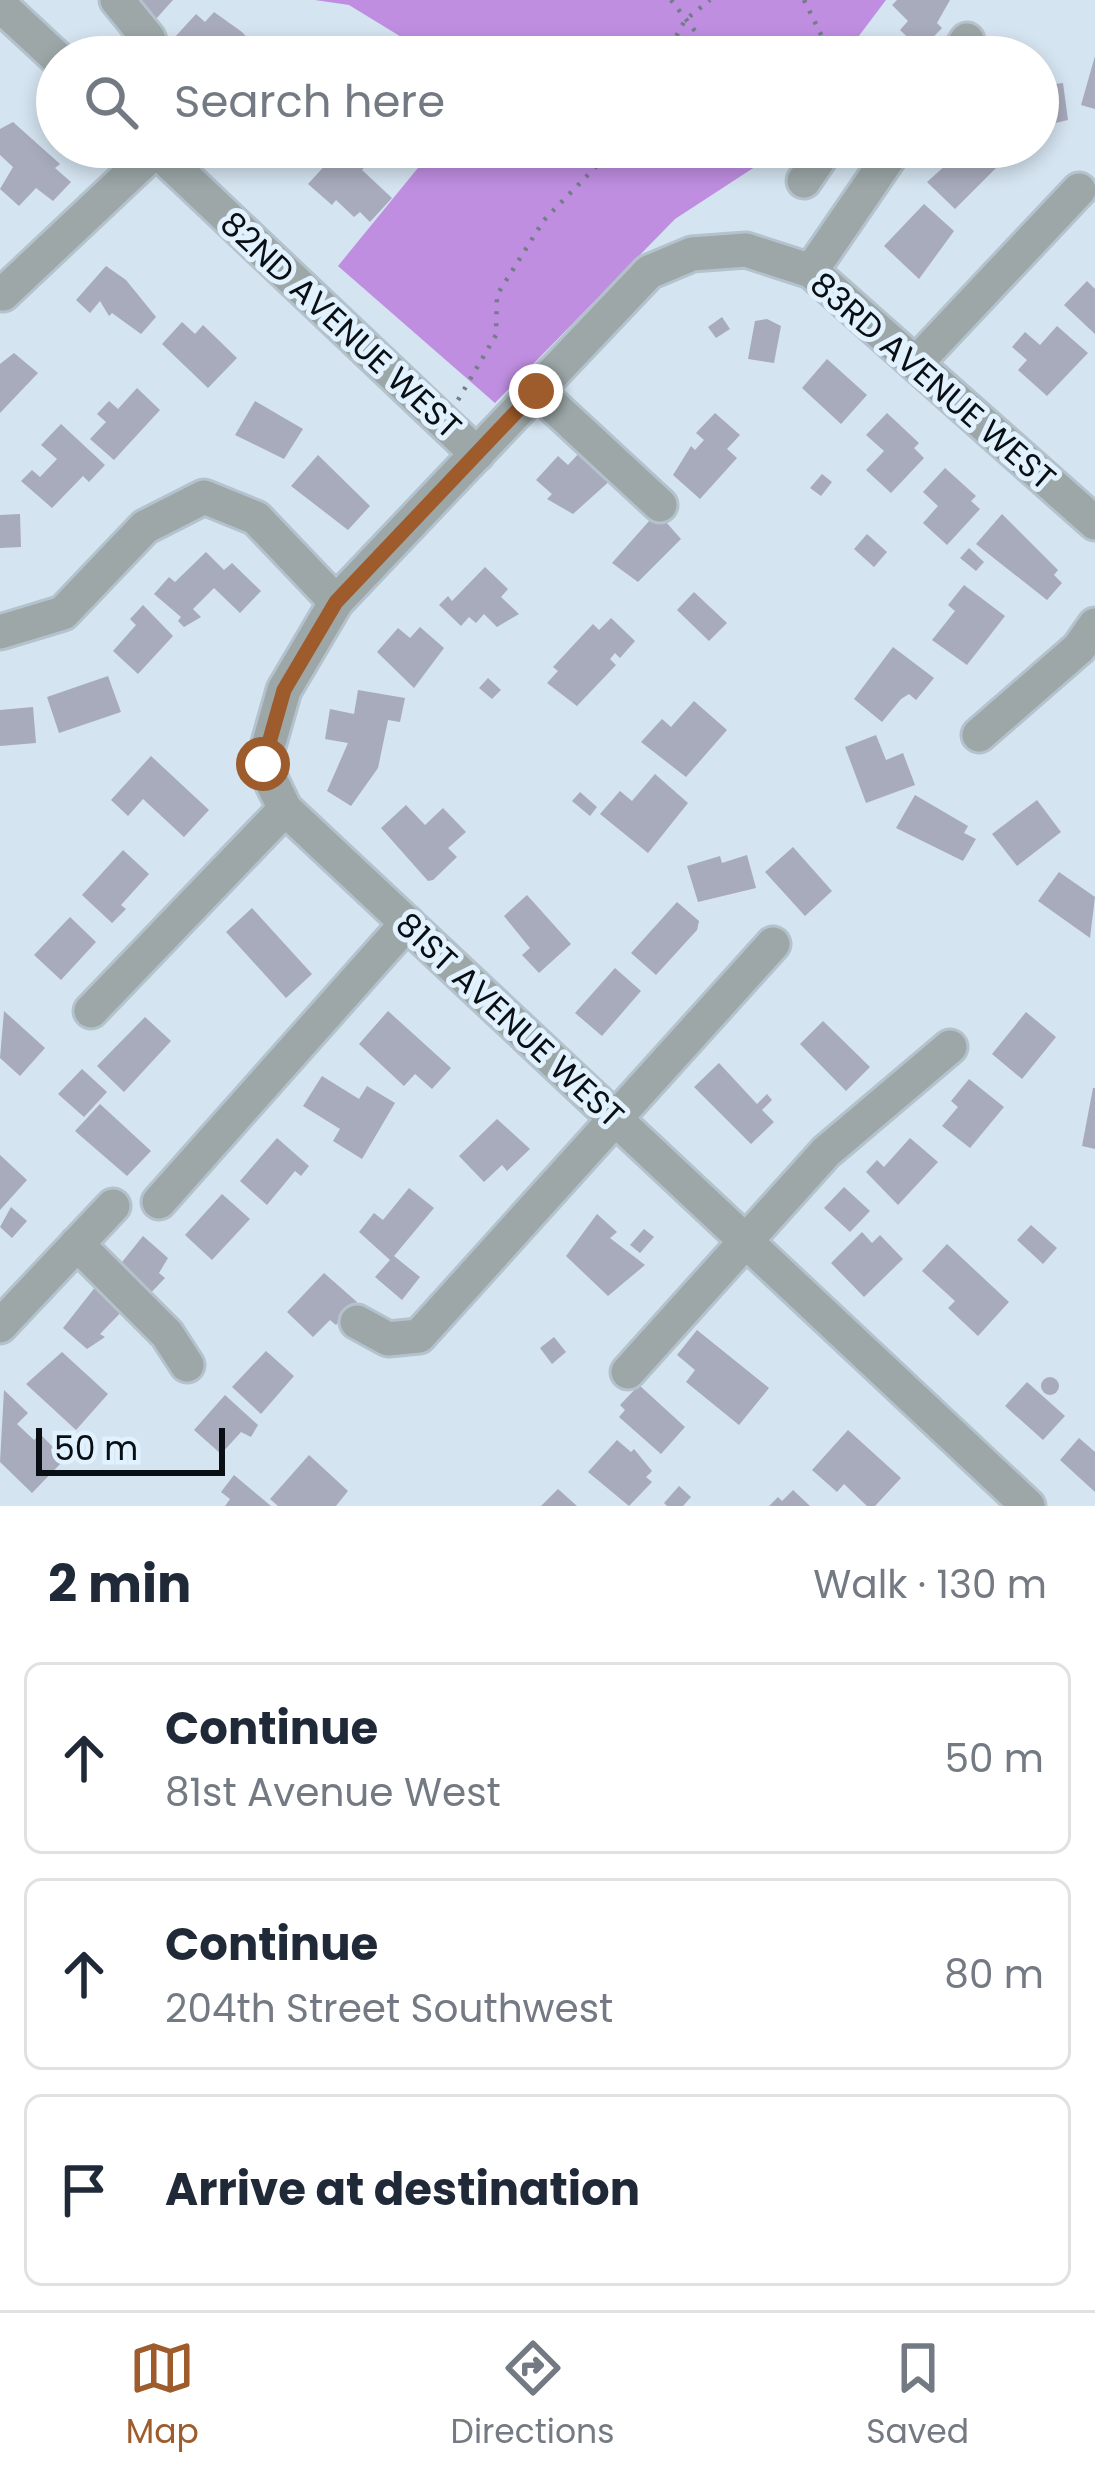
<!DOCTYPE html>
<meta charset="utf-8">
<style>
:root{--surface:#fff;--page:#f2f2f3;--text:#1f2937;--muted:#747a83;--line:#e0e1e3;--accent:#9e5b2b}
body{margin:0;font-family:Poppins,sans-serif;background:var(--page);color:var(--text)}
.scale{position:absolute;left:36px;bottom:30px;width:189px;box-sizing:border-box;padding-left:12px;border:6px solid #0a0f14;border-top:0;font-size:33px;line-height:42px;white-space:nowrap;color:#0a0f14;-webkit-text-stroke:9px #e1f1fe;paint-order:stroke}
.stop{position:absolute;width:36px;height:36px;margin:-27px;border:9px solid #9e5b2b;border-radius:50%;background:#fff}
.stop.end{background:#9e5b2b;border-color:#fff;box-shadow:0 3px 12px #0008}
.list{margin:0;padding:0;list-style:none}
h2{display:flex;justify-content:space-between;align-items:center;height:156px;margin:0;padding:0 48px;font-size:51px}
h2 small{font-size:39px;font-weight:400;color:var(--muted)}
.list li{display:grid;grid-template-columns:78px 1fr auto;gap:36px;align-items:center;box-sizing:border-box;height:192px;margin:0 24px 24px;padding:0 24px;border:3px solid var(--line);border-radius:18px}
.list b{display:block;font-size:45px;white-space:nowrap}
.list p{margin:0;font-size:39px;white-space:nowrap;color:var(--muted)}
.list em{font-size:39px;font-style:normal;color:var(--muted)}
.icon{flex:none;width:66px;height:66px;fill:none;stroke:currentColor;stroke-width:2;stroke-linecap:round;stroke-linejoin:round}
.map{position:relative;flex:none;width:1095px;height:1506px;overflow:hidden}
.search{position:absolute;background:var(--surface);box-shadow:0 6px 18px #0003;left:36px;right:36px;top:36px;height:132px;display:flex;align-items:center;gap:30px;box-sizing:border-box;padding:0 42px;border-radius:66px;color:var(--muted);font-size:45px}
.sheet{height:804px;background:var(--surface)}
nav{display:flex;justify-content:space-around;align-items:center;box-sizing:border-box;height:168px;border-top:3px solid var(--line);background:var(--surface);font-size:33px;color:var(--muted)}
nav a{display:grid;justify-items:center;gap:6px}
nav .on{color:var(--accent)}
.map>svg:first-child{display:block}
.forest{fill:#bf8ee1}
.building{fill:#a8abbc}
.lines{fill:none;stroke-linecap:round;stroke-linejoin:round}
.minor-casing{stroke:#b4c2cd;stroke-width:39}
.path{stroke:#727d86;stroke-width:4.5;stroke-dasharray:3 9;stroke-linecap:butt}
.minor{stroke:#9da7a8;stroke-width:33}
.route{stroke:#9e5b2b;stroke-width:15}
.labels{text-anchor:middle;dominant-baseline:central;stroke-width:10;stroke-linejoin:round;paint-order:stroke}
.street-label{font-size:33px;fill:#0a0f14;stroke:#e1f1fe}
</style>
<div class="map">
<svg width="1095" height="1506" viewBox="0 0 1095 1506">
<rect width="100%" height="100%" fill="#d4e4f0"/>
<g class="forest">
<path d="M 315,0 L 886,0 L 843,57 L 434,57 L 349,5 Z"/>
<path d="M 435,147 L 775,147 L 764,161 L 675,219 L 495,403 L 338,266 Z"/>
</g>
<g class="building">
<path d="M 128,0 L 173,0 L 155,20 Z"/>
<path d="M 897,0 L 950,0 L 937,23 L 942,28 L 921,50 L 900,30 L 908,21 L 892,5 Z"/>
<path d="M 214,12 L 242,32 L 261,53 L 257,57 L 191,57 L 183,49 L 174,38 L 196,14 L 205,22 Z"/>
<path d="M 297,36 L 316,57 L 275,57 Z"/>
<path d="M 1095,56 L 1095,109 L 1081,105 Z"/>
<path d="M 1063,83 L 1068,120 L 1038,127 L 1038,86 Z"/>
<path d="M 13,122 L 60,164 L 55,168 L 71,182 L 53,201 L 36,188 L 19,206 L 0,189 L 13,167 L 0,155 L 0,129 Z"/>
<path d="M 966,147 L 975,147 L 996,168 L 955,209 L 927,182 Z"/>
<path d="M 340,149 L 350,158 L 356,151 L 369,162 L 362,170 L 392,198 L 370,222 L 360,212 L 354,217 L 336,200 L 332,205 L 308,184 Z"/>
<path d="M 924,204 L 954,231 L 919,279 L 884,246 Z"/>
<path d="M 106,266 L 126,280 L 156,317 L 141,334 L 112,313 L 109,316 L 100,301 L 90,313 L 76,300 Z"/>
<path d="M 1087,281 L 1095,289 L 1095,334 L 1064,305 Z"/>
<path d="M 722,317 L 730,329 L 716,338 L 708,327 Z"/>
<path d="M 767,319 L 781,326 L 774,363 L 748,359 L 755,321 Z"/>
<path d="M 182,322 L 195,334 L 203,325 L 237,358 L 208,388 L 162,344 Z"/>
<path d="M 1057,326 L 1088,353 L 1047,396 L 1018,370 L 1027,360 L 1012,347 L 1025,332 L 1040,345 Z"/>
<path d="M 14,353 L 38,373 L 0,413 L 0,364 Z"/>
<path d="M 827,359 L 867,395 L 841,424 L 802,388 Z"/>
<path d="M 137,388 L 160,410 L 114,460 L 90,439 L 106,422 L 97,414 L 109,401 L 118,409 Z"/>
<path d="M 255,401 L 303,429 L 284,459 L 235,435 Z"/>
<path d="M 715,413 L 740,435 L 727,449 L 737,458 L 700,499 L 673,475 L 691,446 L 695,450 L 704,440 L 696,433 Z"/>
<path d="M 887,413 L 919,443 L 914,448 L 924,458 L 891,493 L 866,470 L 884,451 L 866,435 Z"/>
<path d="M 61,424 L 105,465 L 89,482 L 83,476 L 52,508 L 21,481 L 32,470 L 40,477 L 57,459 L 41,445 Z"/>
<path d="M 582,450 L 613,478 L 573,514 L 547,499 L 552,494 L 536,480 L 558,456 L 568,465 Z"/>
<path d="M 318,455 L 370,506 L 348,530 L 291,486 Z"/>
<path d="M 945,468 L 976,496 L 971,501 L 980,509 L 947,545 L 923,523 L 938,506 L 923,492 Z"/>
<path d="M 822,474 L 832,482 L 821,496 L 810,488 Z"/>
<path d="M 657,512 L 681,539 L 638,582 L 612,563 Z"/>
<path d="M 20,514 L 21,547 L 0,548 L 0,515 Z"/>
<path d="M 1002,514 L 1058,570 L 1054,575 L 1062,583 L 1047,600 L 976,544 Z"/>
<path d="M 867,534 L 887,552 L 874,567 L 854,549 Z"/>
<path d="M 969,548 L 984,562 L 976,571 L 960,558 Z"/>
<path d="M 206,552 L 224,570 L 232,563 L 261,591 L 240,613 L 214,588 L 193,609 L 201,617 L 184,627 L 178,621 L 181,617 L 154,594 L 169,577 L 175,582 Z"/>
<path d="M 485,567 L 508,589 L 501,597 L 519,614 L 497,627 L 484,614 L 476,623 L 469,617 L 461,626 L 439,605 L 448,596 L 452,601 Z"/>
<path d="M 964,585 L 1005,616 L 967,665 L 932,640 L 955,611 L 948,605 Z"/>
<path d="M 694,592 L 727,623 L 709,641 L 677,610 Z"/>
<path d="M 143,605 L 173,636 L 138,674 L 113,651 L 136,625 L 130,619 Z"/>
<path d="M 611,618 L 635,641 L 620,658 L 615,653 L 610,659 L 616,665 L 577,706 L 547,683 L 558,671 L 553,667 L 593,624 L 599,630 Z"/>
<path d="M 420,627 L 444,648 L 414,688 L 377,652 L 398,628 L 410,638 Z"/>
<path d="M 893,647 L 934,678 L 916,700 L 909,694 L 901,699 L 882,722 L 854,699 Z"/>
<path d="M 108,676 L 121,712 L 59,733 L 47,697 Z"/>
<path d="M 488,678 L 501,690 L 492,699 L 479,688 Z"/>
<path d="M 358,690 L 405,698 L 400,722 L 388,720 L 378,768 L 351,806 L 327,791 L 348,743 L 325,739 L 330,709 L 354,714 Z"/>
<path d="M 694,701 L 727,730 L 686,777 L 641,742 L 662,719 L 671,727 Z"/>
<path d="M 33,707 L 36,743 L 0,746 L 0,710 Z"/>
<path d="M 876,735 L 886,760 L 903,753 L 915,785 L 866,803 L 845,747 Z"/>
<path d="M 151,756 L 209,810 L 184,837 L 143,799 L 128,816 L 111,800 Z"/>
<path d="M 655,774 L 688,803 L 648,853 L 600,814 L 620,791 L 632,801 Z"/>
<path d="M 580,792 L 597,807 L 590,816 L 572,801 Z"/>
<path d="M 915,795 L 968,826 L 964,833 L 976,839 L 963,861 L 896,828 Z"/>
<path d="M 1037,800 L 1061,832 L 1017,866 L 992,834 Z"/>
<path d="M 406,805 L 425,825 L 443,808 L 466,832 L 448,848 L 457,857 L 433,880 L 428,881 L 381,828 Z"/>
<path d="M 793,847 L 832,891 L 805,916 L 765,872 Z"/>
<path d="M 123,850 L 149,874 L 121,905 L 126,909 L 112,923 L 82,895 Z"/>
<path d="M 747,855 L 756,888 L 698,902 L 687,866 L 720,856 L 722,863 Z"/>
<path d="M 1059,872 L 1095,897 L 1090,938 L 1038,901 Z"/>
<path d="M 527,895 L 571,944 L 539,973 L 522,955 L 530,948 L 504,916 Z"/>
<path d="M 677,902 L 699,921 L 697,930 L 656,975 L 631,953 Z"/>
<path d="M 252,908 L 312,974 L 286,998 L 226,932 Z"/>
<path d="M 70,917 L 96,942 L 61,980 L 34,955 Z"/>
<path d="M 615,968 L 641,991 L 602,1036 L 575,1013 Z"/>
<path d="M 4,1011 L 45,1048 L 20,1076 L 0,1058 Z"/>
<path d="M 388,1011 L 451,1068 L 432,1089 L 415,1074 L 404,1086 L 359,1044 Z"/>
<path d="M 1026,1012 L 1056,1037 L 1022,1079 L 992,1054 Z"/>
<path d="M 145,1017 L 171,1041 L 124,1092 L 97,1066 Z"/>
<path d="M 823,1021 L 870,1067 L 846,1091 L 800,1044 Z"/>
<path d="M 719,1063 L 757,1104 L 767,1094 L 772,1100 L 762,1110 L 774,1122 L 751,1144 L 694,1087 Z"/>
<path d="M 82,1069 L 107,1092 L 84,1117 L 58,1094 Z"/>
<path d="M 322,1076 L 359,1099 L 367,1086 L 395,1103 L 362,1159 L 333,1141 L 340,1129 L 303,1106 Z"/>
<path d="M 969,1079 L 1004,1107 L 970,1148 L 942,1126 L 958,1107 L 951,1101 Z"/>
<path d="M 1093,1088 L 1095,1088 L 1095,1149 L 1082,1146 Z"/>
<path d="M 100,1104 L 151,1151 L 127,1176 L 75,1131 Z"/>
<path d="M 497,1119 L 530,1149 L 507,1171 L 502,1165 L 484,1182 L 459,1156 Z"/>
<path d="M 277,1138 L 309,1166 L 301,1176 L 295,1171 L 267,1205 L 240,1181 Z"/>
<path d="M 910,1138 L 938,1162 L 898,1205 L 866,1172 L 877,1160 L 884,1167 Z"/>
<path d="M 0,1155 L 27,1180 L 0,1210 Z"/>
<path d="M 844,1187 L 870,1211 L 850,1232 L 824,1208 Z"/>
<path d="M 409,1188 L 434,1208 L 394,1256 L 420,1277 L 402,1300 L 375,1277 L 390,1260 L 359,1232 L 374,1213 L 383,1220 Z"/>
<path d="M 222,1194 L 250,1219 L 212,1260 L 185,1235 Z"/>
<path d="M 11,1207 L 27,1221 L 12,1238 L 0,1227 Z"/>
<path d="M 597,1214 L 617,1232 L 610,1238 L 645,1265 L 608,1296 L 566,1256 Z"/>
<path d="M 1031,1225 L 1057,1248 L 1043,1264 L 1017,1240 Z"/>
<path d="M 644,1229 L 654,1237 L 640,1253 L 630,1245 Z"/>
<path d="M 862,1232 L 872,1243 L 880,1235 L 903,1259 L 864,1297 L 831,1263 Z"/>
<path d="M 143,1236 L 168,1258 L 159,1273 L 165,1278 L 144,1300 L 110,1277 Z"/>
<path d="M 947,1244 L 1009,1302 L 978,1336 L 948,1308 L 955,1301 L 922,1271 Z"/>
<path d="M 324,1273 L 357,1302 L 336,1325 L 330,1320 L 313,1337 L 287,1312 Z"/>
<path d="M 100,1281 L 128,1305 L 100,1334 L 105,1337 L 87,1349 L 63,1328 Z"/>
<path d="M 697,1330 L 769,1388 L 739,1425 L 686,1382 L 695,1370 L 677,1355 Z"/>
<path d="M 554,1337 L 566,1352 L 552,1364 L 540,1348 Z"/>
<path d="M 266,1351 L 294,1376 L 261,1414 L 232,1387 Z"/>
<path d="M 62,1352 L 108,1394 L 76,1430 L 26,1384 Z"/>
<circle cx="1050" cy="1386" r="9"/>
<path d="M 1027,1382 L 1065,1416 L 1043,1440 L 1005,1406 Z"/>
<path d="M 639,1385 L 685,1427 L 661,1454 L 619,1417 L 625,1410 L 620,1405 Z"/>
<path d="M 4,1390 L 28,1413 L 17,1424 L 34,1440 L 40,1434 L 65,1459 L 32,1493 L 0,1462 Z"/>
<path d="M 225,1395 L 258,1425 L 251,1437 L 241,1432 L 221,1454 L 194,1430 Z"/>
<path d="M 848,1430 L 901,1478 L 875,1506 L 867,1506 L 844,1484 L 837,1492 L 812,1470 Z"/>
<path d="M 1079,1438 L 1095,1452 L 1095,1492 L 1060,1460 Z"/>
<path d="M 617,1440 L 631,1452 L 634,1449 L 652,1471 L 646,1477 L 652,1482 L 629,1506 L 588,1472 Z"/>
<path d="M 309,1455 L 348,1491 L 336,1506 L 278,1506 L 270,1499 Z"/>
<path d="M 234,1475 L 271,1506 L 225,1506 L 230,1499 L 221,1492 Z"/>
<path d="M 679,1486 L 691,1497 L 683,1506 L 667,1506 L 664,1503 Z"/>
<path d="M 558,1489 L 577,1506 L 541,1506 Z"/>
<path d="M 793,1490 L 810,1506 L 769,1506 L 778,1497 L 782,1501 Z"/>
</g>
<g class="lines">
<g class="minor-casing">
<g id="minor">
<path d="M 117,0 L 148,38 L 156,57"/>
<path d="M 0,5 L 57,58"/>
<path d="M 956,57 L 967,40"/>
<path d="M 153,147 L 477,454"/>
<path d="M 804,181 L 827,147"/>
<path d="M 811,271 L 896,147"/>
<path d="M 3,294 L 159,147"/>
<path d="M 918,361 L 1079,190"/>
<path d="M 537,391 L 660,505"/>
<path d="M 0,632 L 63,613 L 145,527 L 204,497 L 256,518 L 336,602"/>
<path d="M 979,735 L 1079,648 L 1095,625"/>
<path d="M 91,1011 L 285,809"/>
<path d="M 159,1202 L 407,923"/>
<path d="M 77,1244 L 167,1334 L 187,1365"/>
<path d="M 357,1322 L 388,1339 L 419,1336 L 773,944"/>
<path d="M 0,1326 L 113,1206"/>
<path d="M 628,1372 L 826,1152 L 950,1047"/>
<path d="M 1028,1506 L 285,809 L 263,764 L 284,690 L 336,602 L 649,272 L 692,254 L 746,250 L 811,271 L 1095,523"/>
</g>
</g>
<g class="path">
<path d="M 671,0 L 715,57"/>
<path d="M 804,0 L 832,57"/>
<path d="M 665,57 L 685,20 L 710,0"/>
<path d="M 779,147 L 787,157"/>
<path d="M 458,400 L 496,335 L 497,295 L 544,220 L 615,147"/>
</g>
<use href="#minor" class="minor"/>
</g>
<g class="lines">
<path class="route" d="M 263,764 L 284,690 L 336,602 L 536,391"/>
</g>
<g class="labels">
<g class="street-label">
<text transform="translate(341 325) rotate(43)">82ND AVENUE WEST</text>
<text transform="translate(933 381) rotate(41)">83RD AVENUE WEST</text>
<text transform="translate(510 1020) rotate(43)">81ST AVENUE WEST</text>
</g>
</g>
</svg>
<div class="scale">50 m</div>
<div class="stop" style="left:263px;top:764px"></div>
<div class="stop end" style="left:536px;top:391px"></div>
<div class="search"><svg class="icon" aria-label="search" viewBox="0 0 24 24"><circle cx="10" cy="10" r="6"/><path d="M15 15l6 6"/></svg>Search here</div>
</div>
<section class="sheet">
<h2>2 min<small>Walk · 130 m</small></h2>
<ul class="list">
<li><svg class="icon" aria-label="ahead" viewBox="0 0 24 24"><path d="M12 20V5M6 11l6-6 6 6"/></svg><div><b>Continue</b><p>81st Avenue West</p></div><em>50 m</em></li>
<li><svg class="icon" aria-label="ahead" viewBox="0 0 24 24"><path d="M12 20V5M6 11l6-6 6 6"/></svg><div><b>Continue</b><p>204th Street Southwest</p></div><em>80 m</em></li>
<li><svg class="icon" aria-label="arrive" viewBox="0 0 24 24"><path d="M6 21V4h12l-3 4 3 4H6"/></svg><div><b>Arrive at destination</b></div></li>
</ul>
</section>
<nav>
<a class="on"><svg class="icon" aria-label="map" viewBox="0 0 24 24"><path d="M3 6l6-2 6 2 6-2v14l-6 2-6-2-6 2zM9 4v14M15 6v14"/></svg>Map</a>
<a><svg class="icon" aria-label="directions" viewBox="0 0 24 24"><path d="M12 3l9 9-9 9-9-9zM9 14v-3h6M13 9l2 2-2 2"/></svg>Directions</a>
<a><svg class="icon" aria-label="saved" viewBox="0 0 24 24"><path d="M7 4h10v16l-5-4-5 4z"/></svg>Saved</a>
</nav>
